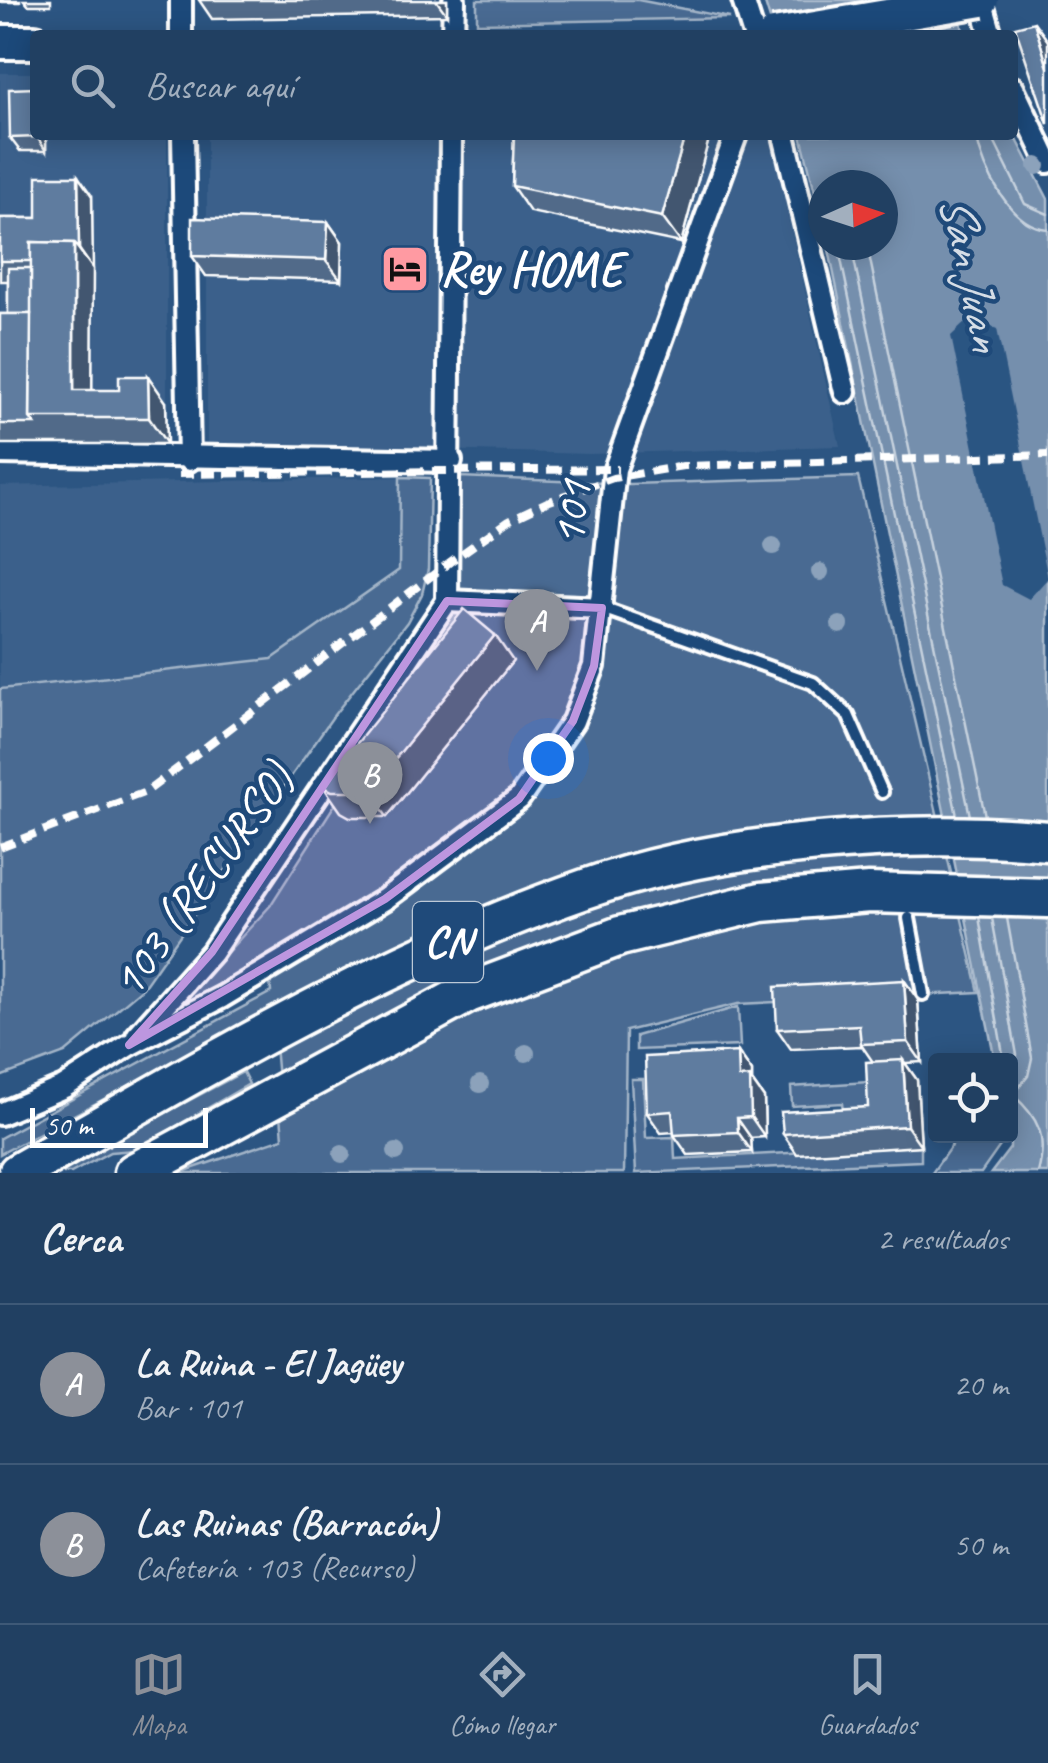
<!DOCTYPE html>
<html lang="es">
<meta charset="utf-8">
<style>
:root{--surface:#214062;--page:#294768;--text:#f1f3f6;--muted:#a2afbe;--line:#3e5977;--accent:#8c9099}
body{margin:0;font-family:Caveat,sans-serif;background:var(--page);color:var(--text)}
.controls{position:absolute;right:30px;bottom:30px;display:grid;overflow:hidden;border-radius:10px;box-shadow:0 5px 25px #0003}
.controls button{width:90px;height:90px;display:grid;place-items:center;padding:0;border:0;border-bottom:2px solid var(--line);background:var(--surface);color:var(--text);font:50px sans-serif}
.compass{position:absolute;left:808px;top:170px;width:90px;height:90px;border-radius:50%;background:var(--surface);box-shadow:0 5px 25px #0003;rotate:87deg}
.scale{position:absolute;left:30px;bottom:25px;width:178px;box-sizing:border-box;padding-left:10px;border:5px solid #fff;border-top:0;font-size:28px;line-height:35px;white-space:nowrap;color:#fff;-webkit-text-stroke:8px #1f4a7a;paint-order:stroke}
.you{position:absolute;left:548px;top:758px;width:35px;height:35px;margin:-25px;border:8px solid #fff;border-radius:50%;background:#1a73e8;box-shadow:0 0 0 15px #1a73e833}
.badge{display:grid;place-items:center;width:65px;height:65px;border-radius:50%;background:var(--accent);color:#fff;font-size:32px;font-weight:700}
.pin{position:absolute;translate:-50% -82px;filter:drop-shadow(0 2px 5px #0008)}
.pin::after{content:'';position:absolute;top:52px;width:35px;height:30px;background:inherit;clip-path:polygon(0 0,100% 0,50% 100%)}
.list{margin:0;padding:0;list-style:none}
h2{display:flex;justify-content:space-between;align-items:center;height:130px;margin:0;padding:0 40px;font-size:42px}
h2 small{font-size:32px;font-weight:400;color:var(--muted)}
.list li{display:grid;grid-template-columns:65px 1fr auto;gap:30px;align-items:center;box-sizing:border-box;height:160px;padding:0 40px;border-top:2px solid var(--line)}
.list b{display:block;font-size:38px;white-space:nowrap}
.list p{margin:0;font-size:32px;white-space:nowrap;color:var(--muted)}
.list em{font-size:32px;font-style:normal;color:var(--muted)}
.icon{flex:none;width:55px;height:55px;fill:none;stroke:currentColor;stroke-width:2;stroke-linecap:round;stroke-linejoin:round}
.map{position:relative;flex:none;width:1048px;height:1173px;overflow:hidden}
.search{position:absolute;background:var(--surface);box-shadow:0 5px 25px #0003;left:30px;right:30px;top:30px;height:110px;display:flex;align-items:center;gap:25px;box-sizing:border-box;padding:0 35px;border-radius:10px;color:var(--muted);font-size:38px}
.sheet{height:450px;background:var(--surface)}
nav{display:flex;justify-content:space-around;align-items:center;box-sizing:border-box;height:140px;border-top:2px solid var(--line);background:var(--surface);font-size:28px;color:var(--muted)}
nav a{display:grid;justify-items:center;gap:5px}
nav .on{color:var(--accent)}
.map>svg:first-child{display:block}
.built{fill:#3b618b}
.green{fill:#486b92;stroke:#a4b5c8;stroke-width:2.5}
.water{fill:#748fad;stroke:#acbcce;stroke-width:2.5}
.pier{fill:#2c5582}
.lines{fill:none;stroke-linecap:round;stroke-linejoin:round}
.shore{stroke:#c7d2de;stroke-width:2.5}
.lane-casing{stroke:#fff;stroke-width:18}
.street-casing{stroke:#fff;stroke-width:28}
.primary-casing{stroke:#fff;stroke-width:40}
.highway-casing{stroke:#fff;stroke-width:45}
.lane{stroke:#1f4a7a;stroke-width:10}
.street{stroke:#1f4a7a;stroke-width:20}
.primary{stroke:#1f4a7a;stroke-width:32}
.highway{stroke:#1f4a7a;stroke-width:38}
.rail{stroke:#fff;stroke-width:8;stroke-dasharray:15 8;stroke-linecap:butt}
.primary-bridge-casing{stroke:#fff;stroke-width:40;stroke-linecap:butt}
.primary-bridge{stroke:#1f4a7a;stroke-width:32}
.tree{fill:#8ca2bb}
.wall{fill:#516b89;stroke:#fff;stroke-width:2.5}
.shaded-wall{fill:#42576f;stroke:#fff;stroke-width:2.5}
.building{fill:#5e7c9f;stroke:#fff;stroke-width:2.5}
.marked{fill:#bd96df;fill-opacity:0.2;stroke:#bd96df;stroke-width:8;stroke-linejoin:round}
.labels{text-anchor:middle;dominant-baseline:central;stroke-width:9;stroke-linejoin:round;paint-order:stroke}
.shield{fill:#1f4a7a;stroke:#bcc9d7;stroke-width:2.5}
.shield-label{font-size:45px;font-weight:bold;fill:#fff}
.poi-label{font-size:48px;font-weight:bold;fill:#fff;stroke:#1f4a7a;text-anchor:start}
.street-label{font-size:48px;fill:#fff;stroke:#1f4a7a}
.water-label{font-size:50px;font-style:italic;fill:#d5dde6;stroke:#1f4a7a}
</style>
<div class="map">
<svg width="1048" height="1173" viewBox="0 0 1048 1173">
<rect width="100%" height="100%" fill="#2c5582"/>
<filter id="ink" filterUnits="userSpaceOnUse"><feTurbulence type="fractalNoise" baseFrequency=".01" numOctaves="2"/><feDisplacementMap in="SourceGraphic" scale="20" xChannelSelector="R" yChannelSelector="G"/><feConvolveMatrix kernelMatrix="1 2 1 2 8 2 1 2 1" color-interpolation-filters="sRGB"/></filter>
<g filter="url(#ink)">
<g class="built">
<path d="M 0,73 L 35,73 L 35,135 L 167,135 L 167,444 L 0,444 Z"/>
<path d="M 207,135 L 770,135 L 840,446 L 589,454 L 207,444 Z"/>
<path d="M 400,477 L 399,570 L 272,659 L 0,689 L 0,486 Z"/>
</g>
<g class="green">
<path d="M 477,0 L 638,0 L 730,18 L 477,23 Z"/>
<path d="M 400,477 L 430,478 L 428,569 L 422,594 L 407,622 L 334,715 L 143,988 L 65,1053 L 0,1077 L 0,689 L 272,659 L 399,570 Z"/>
<path d="M 460,477 L 630,484 L 858,477 L 979,992 L 738,1004 L 626,1031 L 624,1173 L 179,1173 L 283,1138 L 272,1010 L 0,1154 L 0,1138 L 271,992 L 268,959 L 175,1009 L 270,906 L 459,610 Z"/>
<path d="M 738,1007 L 740,1046 L 636,1050 L 636,1036 Z"/>
<path d="M 243,1072 L 249,1084 L 135,1150 L 110,1152 L 71,1173 L 52,1173 Z"/>
<path d="M 631,1079 L 643,1079 L 646,1138 L 674,1137 L 675,1159 L 921,1146 L 921,1161 L 636,1173 Z"/>
<path d="M 868,1082 L 870,1121 L 844,1122 L 842,1103 L 792,1106 L 791,1087 Z"/>
<path d="M 958,1136 L 998,1136 L 1000,1146 L 981,1173 L 932,1173 Z"/>
</g>
<g class="water">
<path d="M 764,0 L 956,0 L 964,35 L 775,35 Z"/>
<path d="M 1013,132 L 1048,199 L 1048,1173 L 991,1173 L 1010,1148 L 1010,1060 L 995,1060 L 828,245 L 883,245 L 883,185 L 823,185 L 823,225 L 801,135 Z"/>
</g>
<path class="pier" d="M 970,318 L 997,329 L 1048,578 L 1029,599 L 1002,585 L 951,336 Z"/>
<g class="lines">
<g class="shore">
<path d="M 976,135 C 983,169 1010,227 1048,229"/>
<path d="M 991,135 L 1025,204 L 1048,214"/>
<path d="M 838,245 L 957,816"/>
<path d="M 851,245 L 970,816"/>
<path d="M 867,245 L 985,816"/>
<path d="M 979,917 L 1004,1060"/>
<path d="M 992,918 L 1017,1055 L 1010,1075"/>
<path d="M 1007,918 L 1032,1058 L 1028,1076 L 1013,1095 C 1038,1117 1048,1136 1038,1173"/>
</g>
<g class="lane-casing">
<g id="lane">
<path d="M 602,608 L 813,683 L 848,715 L 882,792"/>
<path d="M 909,918 L 923,994"/>
</g>
</g>
<g class="street-casing">
<g id="street">
<path d="M 181,0 L 181,35"/>
<path d="M 743,0 L 754,35"/>
<path d="M 981,0 L 991,35"/>
<path d="M 453,35 L 454,0"/>
<path d="M 1013,88 L 1048,162"/>
<path d="M 183,135 L 189,460"/>
<path d="M 784,135 L 845,392"/>
<path d="M 0,453 L 451,461"/>
<path d="M 447,601 L 602,608"/>
<path d="M 137,1036 L 212,952 L 447,601 L 451,135"/>
<path d="M 0,1114 L 64,1087 L 129,1045 L 222,997 L 385,899 L 519,799 L 573,721 L 594,666 L 615,469 L 736,135"/>
</g>
</g>
<g class="primary-casing">
<path id="primary" d="M 0,42 L 35,42"/>
</g>
<g class="highway-casing">
<g id="highway">
<path d="M 18,1173 C 201,1069 386,958 585,889 C 719,842 907,828 1048,841"/>
<path d="M 134,1173 L 468,993 L 620,936 L 761,902 L 869,893 L 1048,898"/>
</g>
</g>
<use href="#lane" class="lane"/>
<use href="#street" class="street"/>
<use href="#primary" class="primary"/>
<use href="#highway" class="highway"/>
<g class="rail">
<path d="M 179,474 L 618,469"/>
<path d="M 0,847 L 146,792 L 450,562 L 509,520 L 547,502 L 613,478 L 683,466 L 1048,455"/>
</g>
<g class="primary-bridge-casing">
<path id="primary-bridge" d="M 774,35 L 982,0"/>
</g>
<use href="#primary-bridge" class="primary-bridge"/>
</g>
<g class="tree">
<circle cx="1037" cy="166" r="9"/>
<circle cx="773" cy="546" r="9"/>
<circle cx="820" cy="572" r="9"/>
<circle cx="840" cy="625" r="9"/>
<circle cx="526" cy="1053" r="9"/>
<circle cx="480" cy="1084" r="9"/>
<circle cx="396" cy="1152" r="9"/>
<circle cx="342" cy="1154" r="9"/>
</g>
<g class="wall">
<rect x="0" y="0" width="20" height="2"/>
<path d="M 24,0 L 51,0 L 51,5 L 28,5 Z"/>
<path d="M 199,0 L 447,0 L 447,15 L 212,19 Z"/>
<path d="M 35,135 L 46,135 L 46,151 L 20,151 L 10,138 Z"/>
<path d="M 514,135 L 710,135 L 681,243 L 530,212 L 512,186 Z"/>
<path d="M 92,196 L 92,390 L 166,402 L 167,444 L 0,444 L 0,314 L 8,314 L 8,281 L 0,281 L 0,218 L 37,218 Z"/>
<path d="M 328,222 L 342,242 L 341,280 L 206,276 L 192,256 Z"/>
<path d="M 513,661 L 387,817 L 350,817 L 341,812 L 323,786 Z"/>
<path d="M 904,980 L 918,1000 L 922,1062 L 905,1063 L 917,1080 L 921,1146 L 797,1154 L 783,1134 L 868,1107 L 873,1062 L 862,1046 L 791,1049 L 777,1029 Z"/>
<path d="M 738,1052 L 752,1072 L 752,1081 L 764,1098 L 765,1137 L 751,1138 L 752,1152 L 688,1155 L 674,1135 L 674,1132 L 661,1133 L 647,1113 Z"/>
</g>
<g class="shaded-wall">
<path d="M 436,0 L 447,0 L 447,15 Z"/>
<path d="M 1034,22 L 1048,41 L 1048,68 Z"/>
<path d="M 37,135 L 46,135 L 46,151 L 37,137 Z"/>
<path d="M 685,135 L 710,135 L 681,243 L 662,217 Z"/>
<path d="M 78,176 L 92,196 L 93,269 L 79,249 Z"/>
<path d="M 328,222 L 342,242 L 341,280 L 326,260 Z"/>
<path d="M 74,243 L 93,269 L 92,416 L 74,390 Z"/>
<path d="M 148,376 L 166,402 L 167,444 L 149,418 Z"/>
<path d="M 495,635 L 513,661 L 387,817 L 369,791 Z"/>
<path d="M 904,980 L 918,1000 L 922,1062 L 908,1042 Z"/>
<path d="M 738,1052 L 752,1072 L 752,1081 L 764,1098 L 765,1137 L 751,1117 L 739,1078 Z"/>
<path d="M 903,1060 L 917,1080 L 921,1146 L 907,1126 Z"/>
<path d="M 737,1118 L 751,1138 L 752,1152 L 738,1132 Z"/>
</g>
<g class="building">
<path d="M 1034,22 L 1048,68 L 1048,124 L 1015,27 Z"/>
<path d="M 35,88 L 35,135 L 37,135 L 37,137 L 10,138 L 9,89 Z"/>
<path d="M 514,135 L 685,135 L 662,217 L 512,186 Z"/>
<path d="M 37,176 L 78,176 L 79,249 L 74,243 L 31,242 L 31,261 L 0,261 L 0,218 L 37,218 Z"/>
<path d="M 192,218 L 328,222 L 326,260 L 192,256 Z"/>
<path d="M 31,242 L 74,243 L 74,390 L 119,390 L 119,376 L 148,376 L 149,418 L 30,418 Z"/>
<rect x="8" y="268" width="23" height="46"/>
<path d="M 0,314 L 31,314 L 30,418 L 35,424 L 0,424 Z"/>
<path d="M 464,609 L 495,635 L 369,791 L 332,791 L 323,786 Z"/>
<path d="M 904,980 L 908,1042 L 861,1044 L 859,1025 L 777,1029 L 775,987 Z"/>
<path d="M 738,1052 L 739,1078 L 750,1077 L 751,1117 L 737,1118 L 738,1132 L 674,1135 L 672,1111 L 647,1113 L 645,1057 Z"/>
<path d="M 903,1060 L 907,1126 L 783,1134 L 781,1112 L 868,1107 L 866,1062 Z"/>
</g>
</g>
<path class="marked" d="M 447,601 L 602,608 L 594,666 L 573,721 L 519,799 L 385,899 L 129,1045 L 212,952 Z"/>
<defs>
<g id="hotel-square" transform="scale(2.5)"><rect x="-9" y="-9" width="18" height="18" rx="4" fill="#ff9aa2" stroke="#1f4a7a"/><path d="M-6-4.5h1.5V1H6V5H4.5V3h-9V5H-6ZM-4 0a1.8 1.8 0 1 1 3.6 0ZM.5 0V-2.5h3Q6-2.5 6 0Z" fill="#111"/></g>
</defs>
<g fill-rule="evenodd">
<use href="#hotel-square" x="405" y="269"/>
</g>
<g class="labels">
<rect class="shield" x="413" y="902" width="70" height="80" rx="8"/>
<g class="shield-label">
<text x="448" y="942">CN</text>
</g>
<g class="poi-label">
<text x="440" y="269">Rey HOME</text>
</g>
<g class="street-label">
<text transform="translate(571 513) rotate(-83)">101</text>
<text transform="translate(202 880) rotate(-54)">103 (RECURSO)</text>
</g>
<g class="water-label">
<text transform="translate(972 272) rotate(78)">San Juan</text>
</g>
</g>
</svg>
<div class="controls">
<button><svg class="icon" aria-label="locate" viewBox="0 0 24 24"><circle cx="12" cy="12" r="6"/><path d="M12 2v4M12 18v4M2 12h4M18 12h4"/></svg></button>
</div>
<svg class="compass" viewBox="-18 -18 36 36"><path d="M0-13l5 13h-10z" fill="#e53935"/><path d="M0 13l5-13h-10z" fill="#a2afbe"/></svg>
<div class="scale">50 m</div>
<div class="you"></div>
<div class="pin badge" style="left:537px;top:671px">A</div>
<div class="pin badge" style="left:370px;top:824px">B</div>
<div class="search"><svg class="icon" aria-label="search" viewBox="0 0 24 24"><circle cx="10" cy="10" r="6"/><path d="M15 15l6 6"/></svg>Buscar aquí</div>
</div>
<section class="sheet">
<h2>Cerca<small>2 resultados</small></h2>
<ul class="list">
<li><span class="badge">A</span><div><b>La Ruina - El Jagüey</b><p>Bar · 101</p></div><em>20 m</em></li>
<li><span class="badge">B</span><div><b>Las Ruinas (Barracón)</b><p>Cafetería · 103 (Recurso)</p></div><em>50 m</em></li>
</ul>
</section>
<nav>
<a class="on"><svg class="icon" aria-label="map" viewBox="0 0 24 24"><path d="M3 6l6-2 6 2 6-2v14l-6 2-6-2-6 2zM9 4v14M15 6v14"/></svg>Mapa</a>
<a><svg class="icon" aria-label="directions" viewBox="0 0 24 24"><path d="M12 3l9 9-9 9-9-9zM9 14v-3h6M13 9l2 2-2 2"/></svg>Cómo llegar</a>
<a><svg class="icon" aria-label="saved" viewBox="0 0 24 24"><path d="M7 4h10v16l-5-4-5 4z"/></svg>Guardados</a>
</nav>
